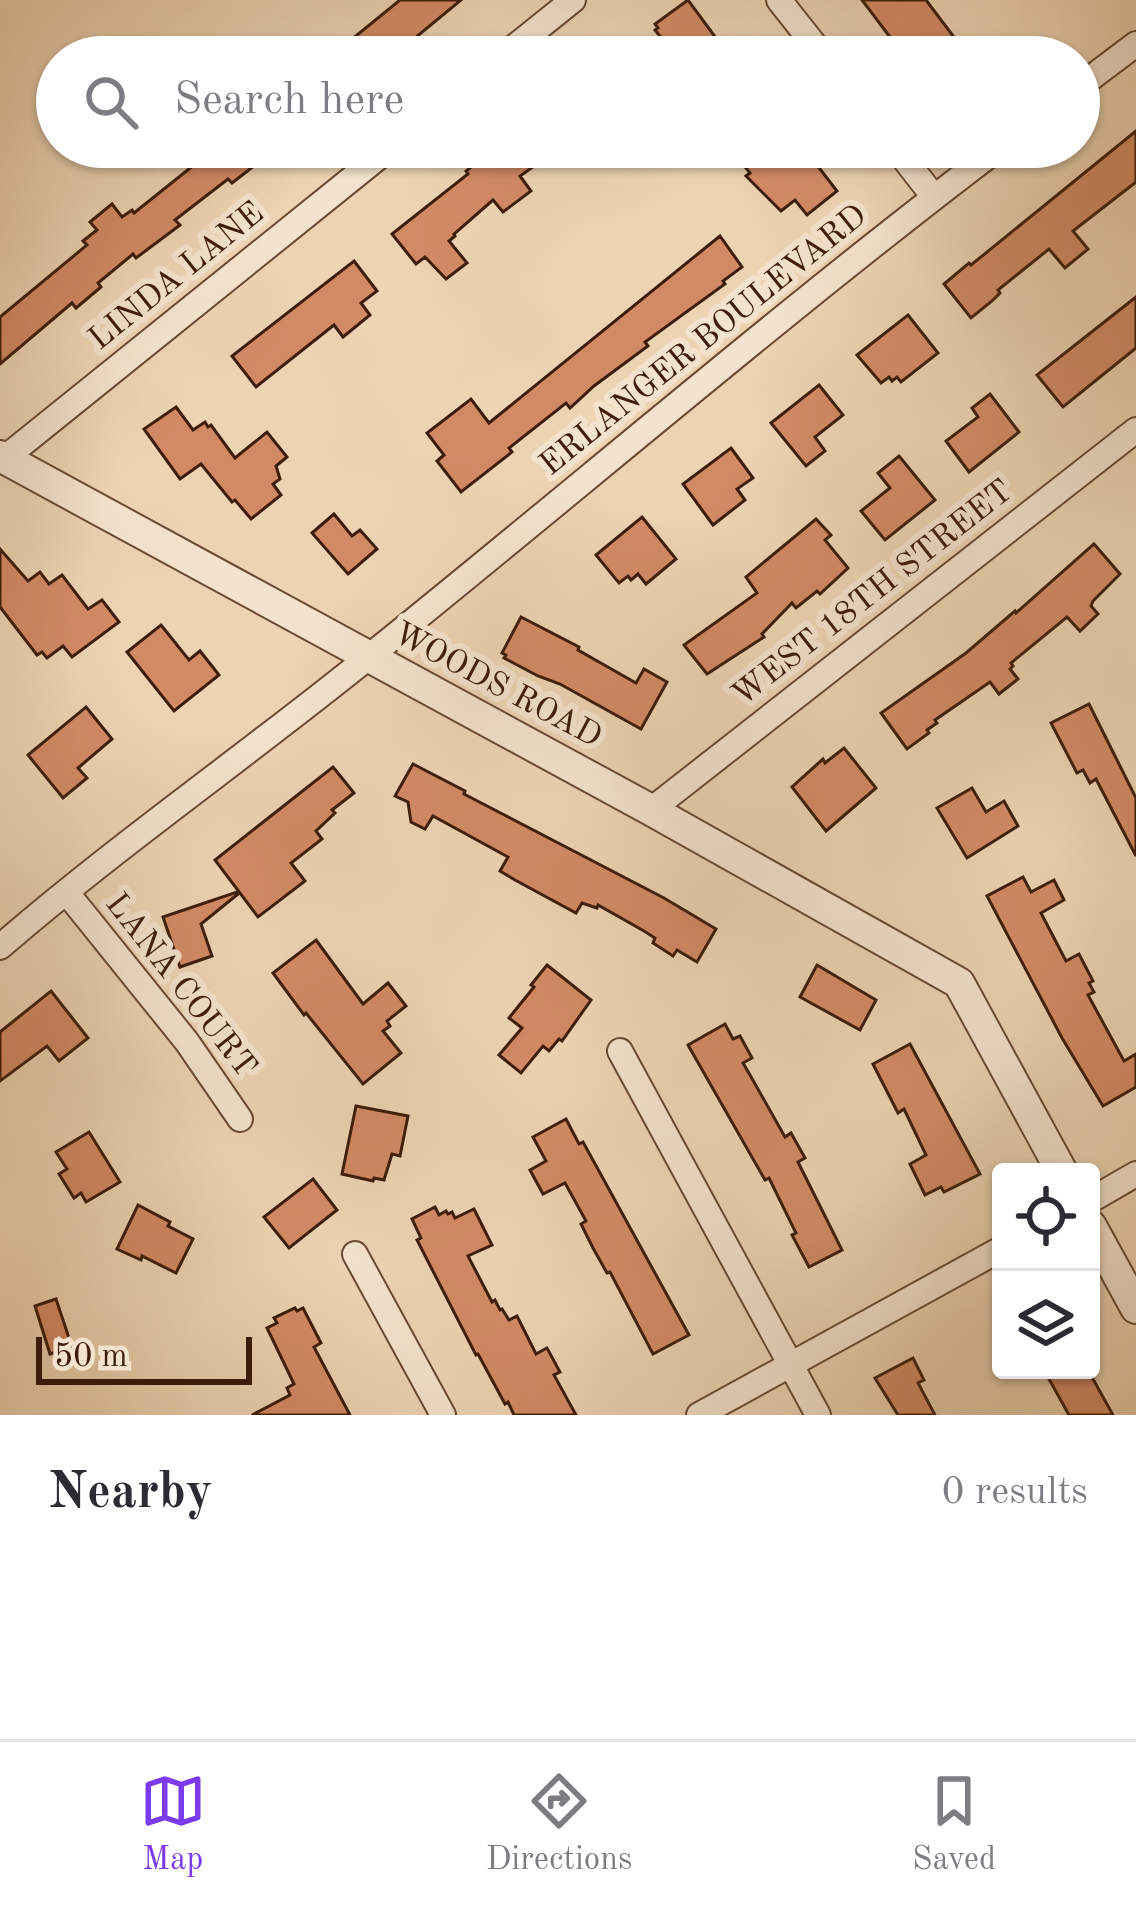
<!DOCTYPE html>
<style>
:root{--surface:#fff;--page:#f7f7f7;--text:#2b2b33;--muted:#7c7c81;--line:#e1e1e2;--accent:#7c3aed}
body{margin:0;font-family:"Old Standard TT",serif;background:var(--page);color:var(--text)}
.controls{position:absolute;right:36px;bottom:36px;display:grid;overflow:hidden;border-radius:12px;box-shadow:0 3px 9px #0004}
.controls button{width:108px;height:108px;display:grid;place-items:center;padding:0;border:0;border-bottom:3px solid var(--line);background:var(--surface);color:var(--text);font:60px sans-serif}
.scale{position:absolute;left:36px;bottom:30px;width:216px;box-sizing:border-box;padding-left:12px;border:6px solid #3d1d09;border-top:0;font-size:33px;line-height:42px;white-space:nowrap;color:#3d1d09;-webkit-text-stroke:9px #f3e2cd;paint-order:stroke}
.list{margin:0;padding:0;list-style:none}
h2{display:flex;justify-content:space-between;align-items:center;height:156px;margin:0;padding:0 48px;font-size:51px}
h2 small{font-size:39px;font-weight:400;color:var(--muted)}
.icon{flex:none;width:66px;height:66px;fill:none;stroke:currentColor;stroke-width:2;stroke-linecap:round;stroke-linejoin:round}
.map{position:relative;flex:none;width:1136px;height:1415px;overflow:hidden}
.search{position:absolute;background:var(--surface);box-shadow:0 3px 9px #0004;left:36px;right:36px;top:36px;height:132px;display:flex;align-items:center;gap:30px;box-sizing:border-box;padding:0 42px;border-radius:66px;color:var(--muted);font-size:45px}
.sheet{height:324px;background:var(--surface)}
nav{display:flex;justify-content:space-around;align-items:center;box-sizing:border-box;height:168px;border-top:3px solid var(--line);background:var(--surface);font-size:33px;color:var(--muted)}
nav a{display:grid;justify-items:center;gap:6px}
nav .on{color:var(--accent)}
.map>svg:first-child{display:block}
.building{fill:#d28a65;stroke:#3d1d09;stroke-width:3}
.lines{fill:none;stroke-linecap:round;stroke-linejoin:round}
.minor-casing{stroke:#694a33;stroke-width:28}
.tertiary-casing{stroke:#694a33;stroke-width:34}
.minor{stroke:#f3e2cd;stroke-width:24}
.tertiary{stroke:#f3e2cd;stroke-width:30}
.labels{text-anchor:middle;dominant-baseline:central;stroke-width:12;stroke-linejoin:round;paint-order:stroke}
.street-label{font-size:33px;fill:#3d1d09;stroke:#f3e2cd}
</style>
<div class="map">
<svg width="1136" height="1415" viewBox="0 0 1136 1415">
<rect width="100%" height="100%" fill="#ecd3b2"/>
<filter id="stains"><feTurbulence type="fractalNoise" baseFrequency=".00167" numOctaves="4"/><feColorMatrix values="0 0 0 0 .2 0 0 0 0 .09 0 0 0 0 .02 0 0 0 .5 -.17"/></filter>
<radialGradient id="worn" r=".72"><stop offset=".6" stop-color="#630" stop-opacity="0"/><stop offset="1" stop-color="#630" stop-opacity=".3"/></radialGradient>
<g class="building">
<path d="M 400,0 L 461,0 L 392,57 L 330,57 Z"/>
<path d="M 688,0 L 730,57 L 670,57 L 660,42 L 663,40 L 655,30 L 658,28 L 655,24 Z"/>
<path d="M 862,0 L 926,0 L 969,57 L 905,57 Z"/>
<path d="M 1136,131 L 1136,182 L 1073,231 L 1088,249 L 1065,268 L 1049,249 L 998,290 L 1000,293 L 992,301 L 971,318 L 944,284 L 969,263 L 971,265 Z"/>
<path d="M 196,147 L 247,147 L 259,162 L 232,183 L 228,179 L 175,220 L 180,225 L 136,258 L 133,254 L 98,283 L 101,287 L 76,308 L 72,303 L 0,364 L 0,317 L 87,245 L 83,241 L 97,230 L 90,222 L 112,204 L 122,217 L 132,210 L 134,213 L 204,157 Z"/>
<path d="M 496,147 L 524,147 L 537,164 L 520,176 L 531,191 L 503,212 L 493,200 L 454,234 L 455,236 L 449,241 L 467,263 L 446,279 L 425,257 L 416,264 L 392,234 L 468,174 L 466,171 Z"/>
<path d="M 729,147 L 803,147 L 837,191 L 807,215 L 795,200 L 781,211 L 746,176 L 750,173 Z"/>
<path d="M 720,236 L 742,267 L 723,281 L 725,284 L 645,342 L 648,346 L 594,386 L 570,408 L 566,403 L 509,448 L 512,452 L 461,492 L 437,461 L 444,455 L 427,433 L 471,399 L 489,423 Z"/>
<path d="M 354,261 L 377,291 L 361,303 L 370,315 L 343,337 L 334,325 L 256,387 L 232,356 Z"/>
<path d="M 1136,297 L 1136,348 L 1063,407 L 1037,375 Z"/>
<path d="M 908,315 L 938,353 L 901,382 L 897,377 L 892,381 L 889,377 L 881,383 L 857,355 Z"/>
<path d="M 819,385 L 843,415 L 815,437 L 825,451 L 806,466 L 771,423 Z"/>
<path d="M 990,394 L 1019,432 L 969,472 L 946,441 L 978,417 L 972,408 Z"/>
<path d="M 176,407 L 193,430 L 205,422 L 208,427 L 211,425 L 235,458 L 267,432 L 287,457 L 276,466 L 280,479 L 273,484 L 281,495 L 251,519 L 235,500 L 232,502 L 201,464 L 180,479 L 144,429 Z"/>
<path d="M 731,448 L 753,478 L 737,489 L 745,500 L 713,525 L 683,484 Z"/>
<path d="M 899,456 L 935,500 L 885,540 L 861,511 L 890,488 L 878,473 Z"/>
<path d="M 334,514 L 352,536 L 360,530 L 377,549 L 348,574 L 312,533 Z"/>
<path d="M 642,517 L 676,559 L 646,584 L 638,574 L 631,580 L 628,576 L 619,583 L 596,555 Z"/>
<path d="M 816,519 L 831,535 L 825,540 L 848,568 L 820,594 L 817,591 L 796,608 L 792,603 L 762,634 L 764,637 L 707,674 L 684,645 L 757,593 L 746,577 Z"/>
<path d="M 1094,544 L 1120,574 L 1093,601 L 1091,606 L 1098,614 L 1080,631 L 1067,617 L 1011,663 L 1013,666 L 1010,669 L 1018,679 L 999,694 L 990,682 L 935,720 L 937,723 L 927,730 L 929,733 L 907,749 L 881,713 L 966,653 L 1015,611 L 1016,613 Z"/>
<path d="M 0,549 L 28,581 L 40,572 L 49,584 L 62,575 L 88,609 L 102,600 L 119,622 L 72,657 L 63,646 L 47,658 L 42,652 L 37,655 L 0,607 Z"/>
<path d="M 521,617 L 579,647 L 578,650 L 636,683 L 644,669 L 667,682 L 641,729 L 560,684 L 538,676 L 504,658 L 506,655 L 502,653 Z"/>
<path d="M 161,625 L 189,660 L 200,651 L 219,675 L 174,711 L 127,652 Z"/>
<path d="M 1089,704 L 1136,798 L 1136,856 L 1096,779 L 1090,783 L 1083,770 L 1077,773 L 1051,723 Z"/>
<path d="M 86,707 L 112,739 L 78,768 L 87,778 L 63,798 L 28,755 Z"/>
<path d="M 844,748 L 876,788 L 826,831 L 792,787 L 823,759 L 825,763 Z"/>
<path d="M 413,764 L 465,791 L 464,794 L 664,898 L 716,929 L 697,962 L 677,950 L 673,956 L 653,943 L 655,938 L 644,931 L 598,905 L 597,908 L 582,903 L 576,913 L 515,880 L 500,871 L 508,857 L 433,816 L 425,829 L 411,822 L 408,802 L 395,796 Z"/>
<path d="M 333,767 L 354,793 L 332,810 L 335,813 L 316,831 L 322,839 L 291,863 L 305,881 L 258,917 L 215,860 Z"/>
<path d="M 972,788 L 986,812 L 1004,801 L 1018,826 L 967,858 L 937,808 Z"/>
<path d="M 1023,877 L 1031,892 L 1054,880 L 1064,900 L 1041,913 L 1066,961 L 1079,954 L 1093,981 L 1089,983 L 1094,992 L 1088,995 L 1124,1061 L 1136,1054 L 1136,1087 L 1103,1106 L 1062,1038 L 987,896 Z"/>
<path d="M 237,892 L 238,894 L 201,924 L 212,956 L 180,967 L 163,917 Z"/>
<path d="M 316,940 L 363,1004 L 388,983 L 406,1006 L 387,1021 L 390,1026 L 383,1031 L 401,1053 L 363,1084 L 306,1013 L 304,1015 L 273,973 Z"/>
<path d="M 547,965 L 591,1000 L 562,1041 L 559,1039 L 549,1051 L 543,1046 L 521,1073 L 499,1055 L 522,1028 L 509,1018 L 534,987 L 531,985 Z"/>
<path d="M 817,965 L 876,1000 L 860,1030 L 800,997 Z"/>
<path d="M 51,991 L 88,1038 L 59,1061 L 47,1046 L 0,1081 L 0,1032 Z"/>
<path d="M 725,1024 L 733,1039 L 740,1036 L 752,1058 L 743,1063 L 750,1075 L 785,1137 L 791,1133 L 805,1158 L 798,1162 L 842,1250 L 809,1267 L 792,1235 L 796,1233 L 769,1178 L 765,1180 L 688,1045 Z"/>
<path d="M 910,1044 L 980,1174 L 944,1192 L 941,1187 L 925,1195 L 910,1164 L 926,1155 L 904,1109 L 898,1113 L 873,1064 Z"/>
<path d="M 356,1106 L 408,1116 L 400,1156 L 392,1154 L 384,1180 L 374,1178 L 373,1181 L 342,1174 Z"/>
<path d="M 566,1119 L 579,1144 L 583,1142 L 689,1335 L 653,1354 L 610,1272 L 607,1273 L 593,1248 L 581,1224 L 586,1221 L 565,1183 L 543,1194 L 530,1170 L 546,1161 L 533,1137 Z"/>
<path d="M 89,1132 L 120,1182 L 86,1202 L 81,1193 L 74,1198 L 59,1174 L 67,1169 L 56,1152 Z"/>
<path d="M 313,1179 L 337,1210 L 289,1248 L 264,1217 Z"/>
<path d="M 138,1205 L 170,1222 L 168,1226 L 193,1239 L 176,1273 L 142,1256 L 141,1260 L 117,1249 Z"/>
<path d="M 435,1207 L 439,1215 L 446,1211 L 448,1214 L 452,1212 L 455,1218 L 474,1209 L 492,1245 L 468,1256 L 492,1302 L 495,1300 L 500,1310 L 502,1309 L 509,1320 L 517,1316 L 536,1354 L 547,1348 L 560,1372 L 554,1375 L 576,1415 L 514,1415 L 508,1402 L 505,1404 L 478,1354 L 476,1355 L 417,1240 L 421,1238 L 412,1219 Z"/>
<path d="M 56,1299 L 72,1347 L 50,1354 L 35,1306 Z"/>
<path d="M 295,1308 L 297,1311 L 303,1308 L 321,1343 L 314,1347 L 350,1415 L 252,1415 L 290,1395 L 287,1388 L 294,1384 L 267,1328 L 277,1323 L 274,1318 Z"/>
<path d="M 913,1358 L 924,1380 L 918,1383 L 935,1415 L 898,1415 L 875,1378 Z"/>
<path d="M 1044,1370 L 1088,1370 L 1113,1415 L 1069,1415 Z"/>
</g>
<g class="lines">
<g class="minor-casing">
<g id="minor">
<path d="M 779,0 L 824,57"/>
<path d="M 502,57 L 573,0"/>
<path d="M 1079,87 L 1136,44"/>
<path d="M 895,147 L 934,197"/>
<path d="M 5,458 L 391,147"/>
<path d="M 651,810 L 1136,430"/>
<path d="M 67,893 L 187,1042 L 240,1119"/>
<path d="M 0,947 C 119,844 249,754 371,655 C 581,486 785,310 1000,147"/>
<path d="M 620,1051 L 818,1415"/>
<path d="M 1091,1200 L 1136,1174"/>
<path d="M 355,1254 L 443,1415"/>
<path d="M 699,1415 L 1001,1249"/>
</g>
</g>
<g class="tertiary-casing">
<g id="tertiary">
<path d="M 0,456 L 651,810 L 959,983 L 1062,1172"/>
<path d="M 1091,1226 L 1136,1308"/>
</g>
</g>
<use href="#minor" class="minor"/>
<use href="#tertiary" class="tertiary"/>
</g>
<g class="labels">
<g class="street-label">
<text transform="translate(177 277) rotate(-39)">LINDA LANE</text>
<text transform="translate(704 341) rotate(-39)">ERLANGER BOULEVARD</text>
<text transform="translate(873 594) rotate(-38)">WEST 18TH STREET</text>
<text transform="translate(497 686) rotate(28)">WOODS ROAD</text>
<text transform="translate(180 986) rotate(52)">LANA COURT</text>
</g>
</g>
<rect width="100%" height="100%" filter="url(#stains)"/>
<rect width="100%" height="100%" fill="url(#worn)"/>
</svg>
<div class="controls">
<button><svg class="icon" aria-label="locate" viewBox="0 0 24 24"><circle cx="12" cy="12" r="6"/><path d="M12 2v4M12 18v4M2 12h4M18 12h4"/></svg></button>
<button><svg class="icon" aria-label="layers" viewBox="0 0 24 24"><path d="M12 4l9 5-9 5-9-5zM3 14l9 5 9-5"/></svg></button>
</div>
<div class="scale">50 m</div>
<div class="search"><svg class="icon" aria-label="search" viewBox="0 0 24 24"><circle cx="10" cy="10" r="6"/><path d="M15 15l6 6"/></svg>Search here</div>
</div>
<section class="sheet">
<h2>Nearby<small>0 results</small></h2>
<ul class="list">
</ul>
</section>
<nav>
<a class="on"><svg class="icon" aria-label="map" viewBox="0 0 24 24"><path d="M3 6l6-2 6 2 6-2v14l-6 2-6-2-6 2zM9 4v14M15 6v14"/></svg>Map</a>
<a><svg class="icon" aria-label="directions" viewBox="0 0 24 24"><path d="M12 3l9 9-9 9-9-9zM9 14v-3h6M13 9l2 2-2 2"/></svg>Directions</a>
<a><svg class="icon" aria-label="saved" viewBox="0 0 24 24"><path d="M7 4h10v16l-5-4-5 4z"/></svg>Saved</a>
</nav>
